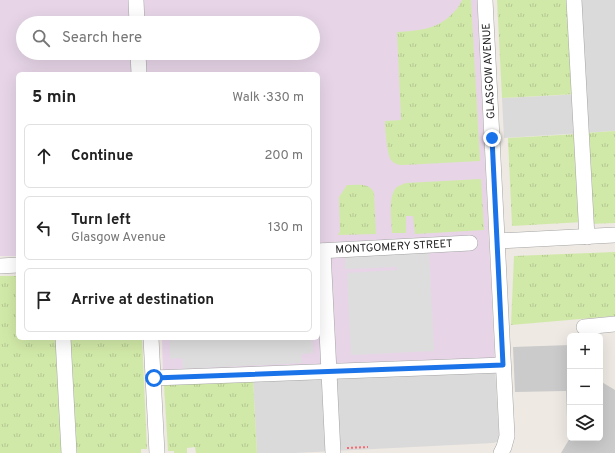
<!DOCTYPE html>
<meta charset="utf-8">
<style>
:root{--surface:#fff;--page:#f2f2f2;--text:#222;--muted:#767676;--line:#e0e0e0}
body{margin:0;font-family:Overpass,sans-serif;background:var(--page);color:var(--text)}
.controls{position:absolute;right:12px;bottom:12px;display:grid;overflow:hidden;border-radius:6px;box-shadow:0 4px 16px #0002}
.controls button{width:36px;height:36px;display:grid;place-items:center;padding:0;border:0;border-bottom:1px solid var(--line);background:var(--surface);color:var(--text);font:20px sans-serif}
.stop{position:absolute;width:12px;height:12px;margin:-9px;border:3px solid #1a73e8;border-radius:50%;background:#fff}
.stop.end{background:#1a73e8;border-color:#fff;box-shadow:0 1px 4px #0008}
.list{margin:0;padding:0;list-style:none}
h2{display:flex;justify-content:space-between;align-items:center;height:52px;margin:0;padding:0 16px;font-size:17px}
h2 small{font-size:13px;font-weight:400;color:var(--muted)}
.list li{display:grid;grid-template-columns:26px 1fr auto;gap:12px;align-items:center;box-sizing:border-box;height:64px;margin:0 8px 8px;padding:0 8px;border:1px solid var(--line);border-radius:6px}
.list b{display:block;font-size:15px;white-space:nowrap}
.list p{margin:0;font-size:13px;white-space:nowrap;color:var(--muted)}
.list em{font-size:13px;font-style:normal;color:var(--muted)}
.icon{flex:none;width:22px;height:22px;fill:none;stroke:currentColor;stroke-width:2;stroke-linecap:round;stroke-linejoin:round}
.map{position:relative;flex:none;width:615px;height:453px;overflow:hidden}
.search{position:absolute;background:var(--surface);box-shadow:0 4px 16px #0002;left:16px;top:16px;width:304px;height:44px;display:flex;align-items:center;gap:10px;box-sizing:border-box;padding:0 14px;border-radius:22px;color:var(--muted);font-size:15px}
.panel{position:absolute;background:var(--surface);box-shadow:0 4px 16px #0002;left:16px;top:72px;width:304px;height:268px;border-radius:6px}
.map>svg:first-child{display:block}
.residential{fill:#dbdada}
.industrial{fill:#e7d5e7;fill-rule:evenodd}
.religious{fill:#cbcbcb}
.grass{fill:url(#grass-tufts)}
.parking{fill:#ddd}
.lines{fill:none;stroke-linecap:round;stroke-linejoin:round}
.minor-casing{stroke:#a4a4a4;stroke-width:16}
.path{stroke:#f9696f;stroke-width:2;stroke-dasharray:2 2;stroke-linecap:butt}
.minor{stroke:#fff;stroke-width:15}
.route{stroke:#1a73e8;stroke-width:5}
.labels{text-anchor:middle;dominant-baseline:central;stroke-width:3.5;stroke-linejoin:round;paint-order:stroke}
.street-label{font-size:11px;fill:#1d1d1d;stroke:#fff}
</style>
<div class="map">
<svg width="615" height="453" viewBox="0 0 615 453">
<defs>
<pattern id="grass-tufts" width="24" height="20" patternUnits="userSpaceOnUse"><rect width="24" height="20" fill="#d1e9a8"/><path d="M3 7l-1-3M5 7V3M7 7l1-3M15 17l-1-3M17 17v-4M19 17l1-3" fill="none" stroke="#b3c790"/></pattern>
</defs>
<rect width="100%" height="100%" fill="#eee9e3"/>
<g class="residential">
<path d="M 578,0 L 615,0 L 615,131 L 504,138 L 502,98 L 583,94 Z"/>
<path d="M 495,367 L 499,437 L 497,442 L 493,443 L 294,453 L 257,453 L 253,379 Z"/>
</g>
<path class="industrial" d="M 0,0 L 477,0 L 495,362 L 163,375 L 162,338 L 318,338 L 318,74 L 18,74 L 18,256 L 0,256 ZM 23,23 L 313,23 L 313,53 L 23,53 Z"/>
<g class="religious">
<path d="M 570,345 L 570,419 L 567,418 L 566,391 L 515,392 L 513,347 Z"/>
<path d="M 600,381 L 615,390 L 615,453 L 561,453 L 570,438 L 600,438 Z"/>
</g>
<g class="grass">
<path d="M 462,0 L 471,0 L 480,161 L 403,165 C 398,165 394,164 391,160 C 387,154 385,129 385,121 L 401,120 L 397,32 C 418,31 439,29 453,13 C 457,9 460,5 462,0 Z"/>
<path d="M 497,0 L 571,0 L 576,94 L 502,98 Z"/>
<path d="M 615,131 L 615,223 L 589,224 L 585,133 Z"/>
<path d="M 578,134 L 583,222 L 512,226 L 508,138 Z"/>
<path d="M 481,179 L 484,230 L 415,234 L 413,216 L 406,216 L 406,233 L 392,233 C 392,221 387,196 397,187 C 400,185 403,184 406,183 Z"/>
<path d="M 347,185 C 356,185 370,182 374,193 L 376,234 L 338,235 L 340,231 L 339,197 Z"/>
<path d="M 615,252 L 615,316 L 511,325 L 514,256 Z"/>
<path d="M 0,276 L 18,276 L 18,338 L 59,338 L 66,453 L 0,453 Z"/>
<path d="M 68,338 L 142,338 L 147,449 L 141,449 L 141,453 L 73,453 Z"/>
<path d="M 253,379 L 257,453 L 196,453 L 195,447 L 187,448 L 187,453 L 174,453 L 174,451 L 168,451 L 164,385 L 167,385 L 167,383 Z"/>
</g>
<g class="parking">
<path d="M 429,252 L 434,351 L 351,355 L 347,273 L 397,270 L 397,267 L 345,269 L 345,256 Z"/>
<path d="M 170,338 L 312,338 L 313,353 L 301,354 L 302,363 L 183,369 L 182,358 L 170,359 Z"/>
</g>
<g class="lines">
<g class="minor-casing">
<g id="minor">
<path d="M 136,0 L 137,23"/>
<path d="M 485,0 L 507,436 L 504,447 L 501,453"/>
<path d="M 574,0 L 587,237"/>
<path d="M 138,53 L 139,74"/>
<path d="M 498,241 L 615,235"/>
<path d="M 318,251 L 470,243"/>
<path d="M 323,251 L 333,453"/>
<path d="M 0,266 L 18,265"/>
<path d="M 584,327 L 615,324"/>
<path d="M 63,338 L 69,453"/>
<path d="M 151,338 L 157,453"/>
<path d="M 153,378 L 503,365"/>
</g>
</g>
<path class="path" d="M 347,448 L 368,447"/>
<use href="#minor" class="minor"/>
</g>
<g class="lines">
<path class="route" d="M 154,378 L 503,365 L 492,138"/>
</g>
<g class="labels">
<g class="street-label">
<text transform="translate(489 71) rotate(-93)">GLASGOW AVENUE</text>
<text transform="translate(394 247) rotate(-3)">MONTGOMERY STREET</text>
</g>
</g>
</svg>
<div class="controls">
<button>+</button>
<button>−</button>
<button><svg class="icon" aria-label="layers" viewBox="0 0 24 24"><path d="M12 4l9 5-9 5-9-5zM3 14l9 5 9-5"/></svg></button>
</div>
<div class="stop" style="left:154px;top:378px"></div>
<div class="stop end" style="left:492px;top:138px"></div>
<div class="search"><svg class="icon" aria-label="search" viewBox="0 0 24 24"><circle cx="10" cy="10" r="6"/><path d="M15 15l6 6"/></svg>Search here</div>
<section class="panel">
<h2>5 min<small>Walk · 330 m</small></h2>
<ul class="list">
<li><svg class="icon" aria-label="ahead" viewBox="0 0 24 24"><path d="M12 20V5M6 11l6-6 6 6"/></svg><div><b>Continue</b></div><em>200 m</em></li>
<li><svg class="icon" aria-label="left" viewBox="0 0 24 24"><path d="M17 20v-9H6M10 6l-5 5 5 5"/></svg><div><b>Turn left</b><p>Glasgow Avenue</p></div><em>130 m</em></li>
<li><svg class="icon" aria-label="arrive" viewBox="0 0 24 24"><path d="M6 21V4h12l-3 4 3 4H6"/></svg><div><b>Arrive at destination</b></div></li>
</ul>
</section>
</div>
